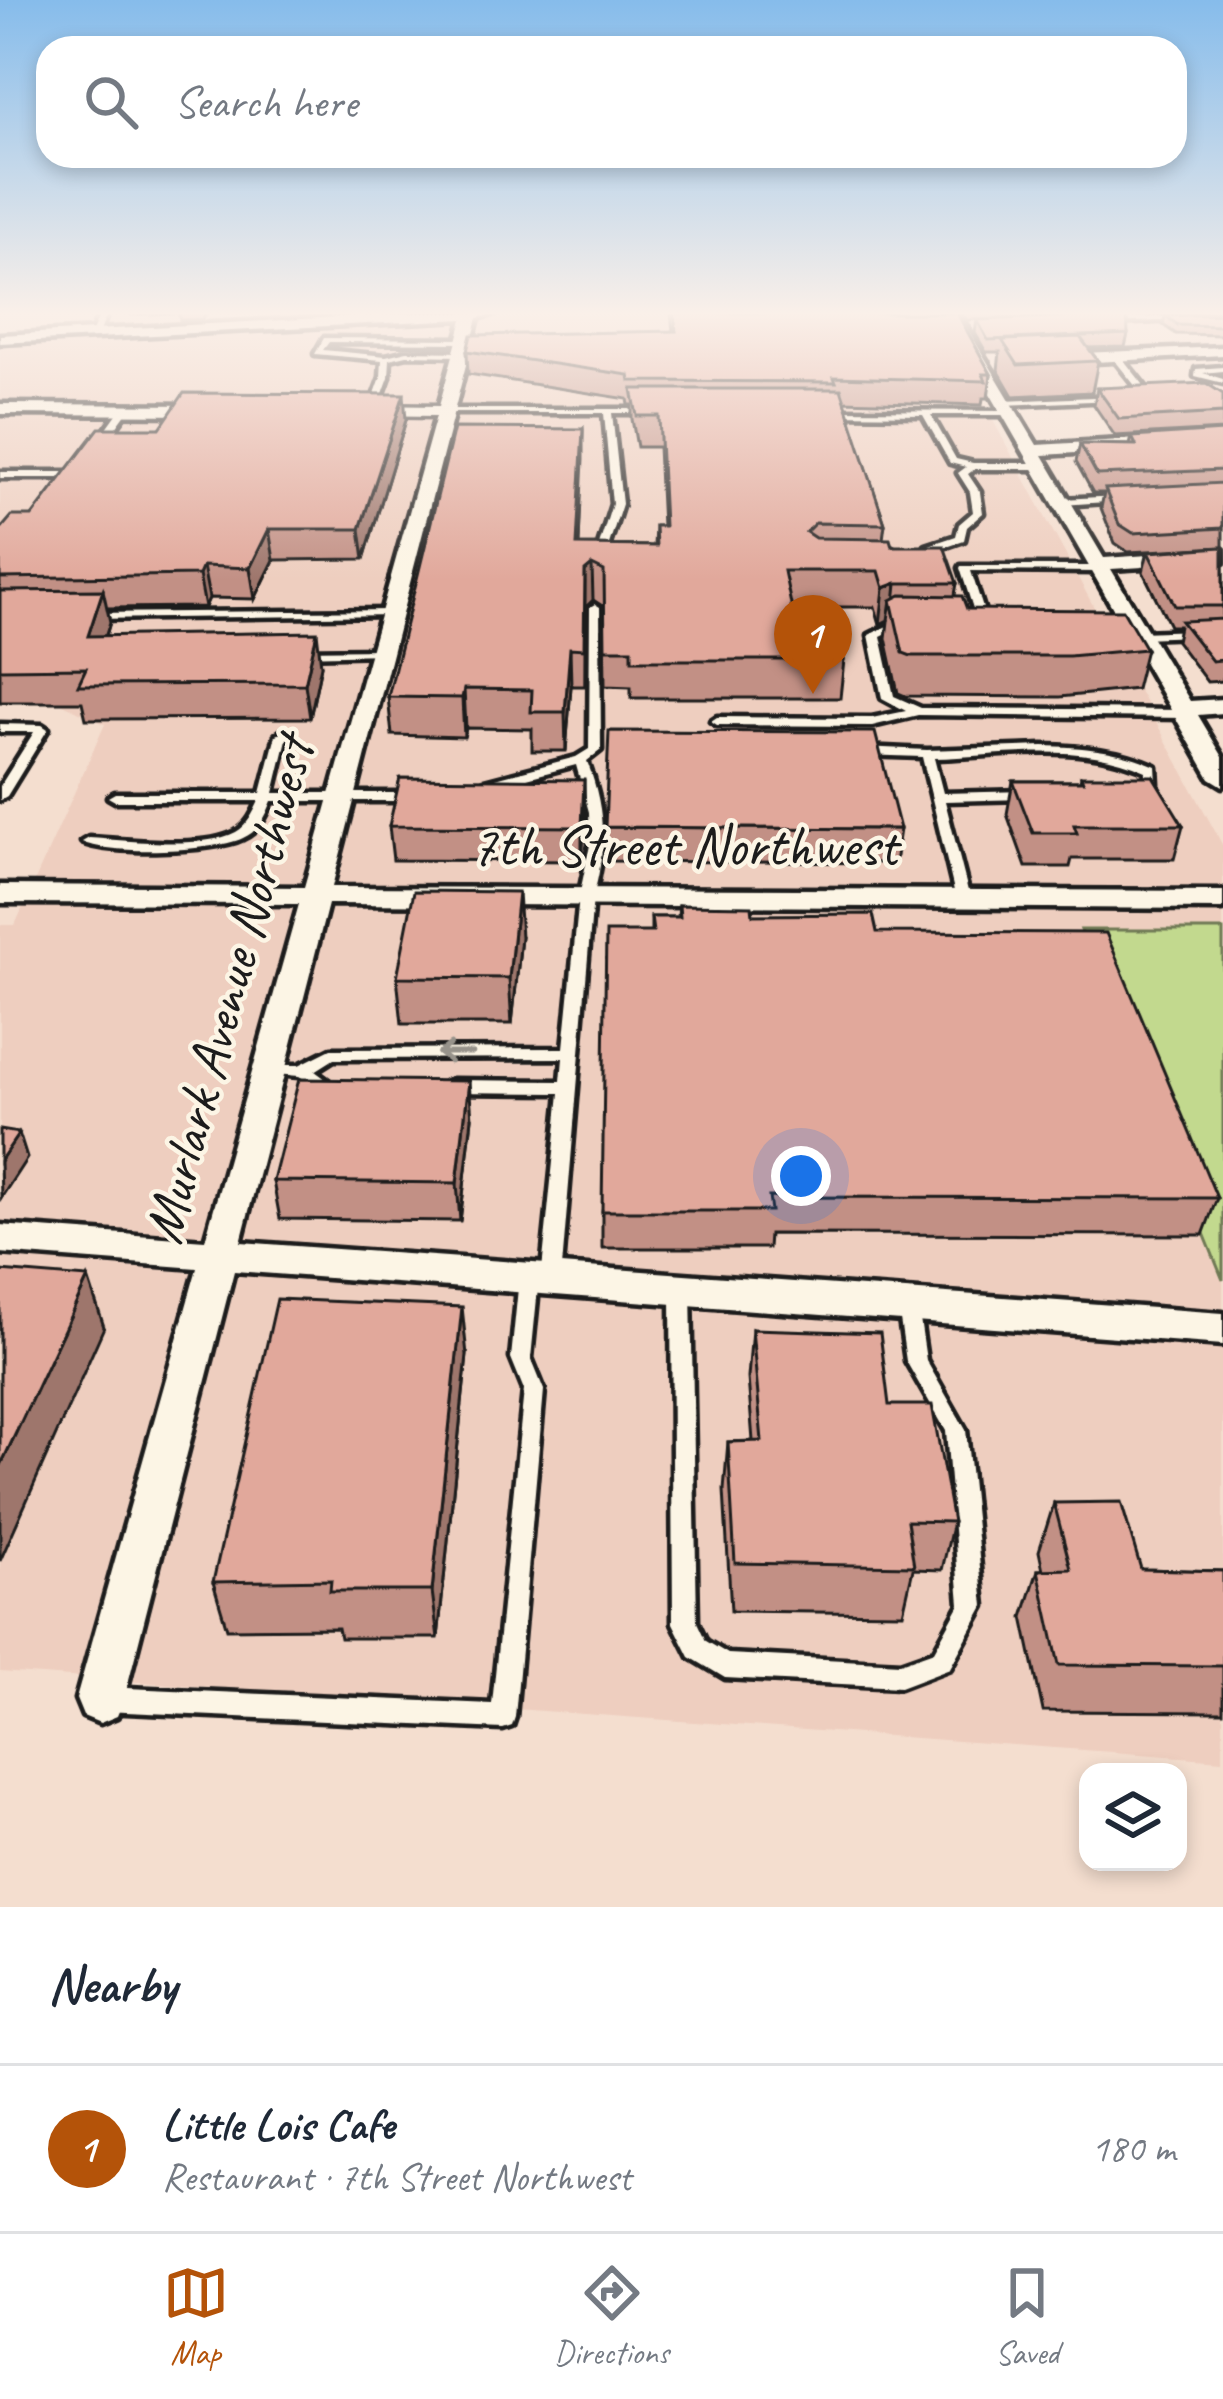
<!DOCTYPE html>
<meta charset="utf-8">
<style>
:root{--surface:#fff;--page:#f2f2f3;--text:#1f2937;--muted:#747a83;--line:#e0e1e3;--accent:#b45309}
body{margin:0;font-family:Caveat,sans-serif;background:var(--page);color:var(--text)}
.controls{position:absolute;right:36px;bottom:36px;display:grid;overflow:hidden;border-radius:24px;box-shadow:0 6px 18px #0003}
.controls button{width:108px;height:108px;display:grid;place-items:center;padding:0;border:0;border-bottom:3px solid var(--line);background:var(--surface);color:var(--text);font:60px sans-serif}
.you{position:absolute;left:801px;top:1176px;width:42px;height:42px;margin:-30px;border:9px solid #fff;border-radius:50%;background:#1a73e8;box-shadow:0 0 0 18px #1a73e833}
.badge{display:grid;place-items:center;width:78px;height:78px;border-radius:50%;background:var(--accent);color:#fff;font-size:39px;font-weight:700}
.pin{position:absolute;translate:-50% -99px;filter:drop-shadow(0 3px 6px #0008)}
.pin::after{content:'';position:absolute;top:63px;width:42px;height:36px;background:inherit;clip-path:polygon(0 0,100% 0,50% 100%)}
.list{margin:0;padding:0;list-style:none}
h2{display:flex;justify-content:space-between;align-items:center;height:156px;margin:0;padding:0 48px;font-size:51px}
h2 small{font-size:39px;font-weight:400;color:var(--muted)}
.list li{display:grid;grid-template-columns:78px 1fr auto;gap:36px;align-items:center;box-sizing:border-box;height:168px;padding:0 48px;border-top:3px solid var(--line)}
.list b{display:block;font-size:45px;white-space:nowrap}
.list p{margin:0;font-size:39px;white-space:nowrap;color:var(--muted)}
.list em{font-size:39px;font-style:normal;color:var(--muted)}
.icon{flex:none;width:66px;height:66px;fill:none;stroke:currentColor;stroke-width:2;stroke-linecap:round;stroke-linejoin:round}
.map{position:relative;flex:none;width:1223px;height:1907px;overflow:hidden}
.search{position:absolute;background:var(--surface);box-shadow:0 6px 18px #0003;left:36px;right:36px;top:36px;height:132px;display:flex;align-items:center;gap:30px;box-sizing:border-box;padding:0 42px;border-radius:36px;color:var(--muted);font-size:45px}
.sheet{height:324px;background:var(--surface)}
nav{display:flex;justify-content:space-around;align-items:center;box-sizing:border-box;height:168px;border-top:3px solid var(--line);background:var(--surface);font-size:33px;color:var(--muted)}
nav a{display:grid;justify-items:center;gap:6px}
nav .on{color:var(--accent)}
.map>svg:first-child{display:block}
.built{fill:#eecebf}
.green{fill:#c2d98e;stroke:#6f7a55;stroke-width:3}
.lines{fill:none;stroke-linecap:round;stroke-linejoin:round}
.service-casing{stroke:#1c1c1c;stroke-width:9}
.minor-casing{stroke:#1c1c1c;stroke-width:9}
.service{fill:#fcf5e5;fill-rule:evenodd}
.minor{fill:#fcf5e5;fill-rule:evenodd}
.wall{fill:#c29085;stroke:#1c1c1c;stroke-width:3}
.shaded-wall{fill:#9e766c;stroke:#1c1c1c;stroke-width:3}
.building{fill:#e1a89b;stroke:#1c1c1c;stroke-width:3}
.oneway{stroke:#97938b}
.labels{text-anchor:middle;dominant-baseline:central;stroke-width:9;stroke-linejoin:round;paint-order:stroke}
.street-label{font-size:57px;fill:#1c1c1c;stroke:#fcf5e5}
</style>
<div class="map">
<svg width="1223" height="1907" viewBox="0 0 1223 1907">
<rect width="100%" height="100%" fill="#f4decf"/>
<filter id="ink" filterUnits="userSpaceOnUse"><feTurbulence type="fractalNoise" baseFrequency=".00833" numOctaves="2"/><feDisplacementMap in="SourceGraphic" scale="24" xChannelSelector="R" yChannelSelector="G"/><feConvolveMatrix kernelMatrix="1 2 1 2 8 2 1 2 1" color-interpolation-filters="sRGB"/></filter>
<g filter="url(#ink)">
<path class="built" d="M 442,313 L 935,313 L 1223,846 L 1223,1760 L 0,1672 L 0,925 L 15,925 L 105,724 L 0,674 L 0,342 L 434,324 Z"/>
<path class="green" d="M 1081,930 L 1223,930 L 1223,1280 Z"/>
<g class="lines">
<g class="service-casing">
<g id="service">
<path d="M 100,313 L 107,313 L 100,332 L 96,334 L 92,332 Z"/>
<path d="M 1223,314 L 1223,318 L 1112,323 L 1108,321 L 1112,319 Z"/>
<path d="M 324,338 L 464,339 L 468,341 L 464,343 L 329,342 L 323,350 L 386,356 L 407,351 L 461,352 L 465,354 L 461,356 L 407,355 L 390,359 L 389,377 L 377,410 L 373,412 L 369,410 L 381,377 L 382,360 L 315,354 Z"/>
<path d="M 1113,354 L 1119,354 L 1151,394 L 1151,398 L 1145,398 L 1113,358 Z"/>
<path d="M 1223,367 L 1223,371 L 1203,373 L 1223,379 L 1223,383 L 1195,376 L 1196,369 Z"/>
<path d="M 1115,396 L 1116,398 L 1112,400 L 1004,405 L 1000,403 L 1004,401 Z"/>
<path d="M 122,407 L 129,409 L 103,445 L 97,445 L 96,443 Z"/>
<path d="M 446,409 L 656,409 L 657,411 L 653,413 L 612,413 L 622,504 L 603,563 L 594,561 L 612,504 L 604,413 L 443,413 L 442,411 Z"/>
<path d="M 833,410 L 1013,411 L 1013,415 L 931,415 L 956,459 L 973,463 L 1041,463 L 1045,466 L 1041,469 L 975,469 L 968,474 L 980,492 L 983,513 L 967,527 L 964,540 L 935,550 L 938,560 L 929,562 L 926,546 L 956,536 L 959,524 L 973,512 L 970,492 L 958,473 L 966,467 L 950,463 L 923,415 L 830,414 L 830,410 Z"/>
<path d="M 0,472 L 75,472 L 80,475 L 75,478 L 0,478 Z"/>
<path d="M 1118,496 L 1121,497 L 1121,501 L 1062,505 L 1057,502 L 1062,499 Z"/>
<path d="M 961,566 L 1101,566 L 1106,569 L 1101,572 L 971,571 L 989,627 L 984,630 L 979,627 L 960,568 Z"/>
<path d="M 595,604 L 600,607 L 601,750 L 587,761 C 605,808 607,849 593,897 L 561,1280 L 558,1285 L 551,1287 L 544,1285 L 541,1280 L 560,1093 L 452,1092 L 446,1090 L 444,1086 L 446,1082 L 452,1080 L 561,1081 L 563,1058 L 334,1059 L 315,1071 L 334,1085 L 332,1089 L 326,1091 L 299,1076 L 263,1073 L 261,1069 L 263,1065 L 299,1065 L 331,1049 L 564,1048 L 579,897 L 590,845 L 589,812 L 576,765 L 489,788 L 483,784 L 484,781 L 576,757 L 589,749 L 590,607 Z"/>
<path d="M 392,610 L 396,611 L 396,615 L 89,619 L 84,616 L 89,613 Z"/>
<path d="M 893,623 L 906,623 L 911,626 L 906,629 L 895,629 L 881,636 L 894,696 L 921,708 L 1186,710 L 1192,714 L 1186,718 L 918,715 L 872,726 L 717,725 L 711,721 L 717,717 L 872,718 L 906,711 L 882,698 L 869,635 Z"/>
<path d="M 1223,629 L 1223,635 L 1140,638 L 1134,635 L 1140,632 Z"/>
<path d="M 381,649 L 387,652 L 385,654 L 300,656 L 294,653 L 300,650 Z"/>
<path d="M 0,724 L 42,725 L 48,729 L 7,796 L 0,800 L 0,786 L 34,732 L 0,732 Z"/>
<path d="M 282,731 L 288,735 L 274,793 L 412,793 L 419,797 L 412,801 L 272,801 C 266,816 259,831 243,838 C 216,852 107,855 82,842 L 89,838 C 127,840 203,850 236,832 C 248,825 253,813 259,801 L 115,801 L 108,797 L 115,793 L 261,793 L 276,735 Z"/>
<path d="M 1043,746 C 1083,747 1120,750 1156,766 L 1157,784 L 1146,794 L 1136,794 L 1135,791 L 1145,783 L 1146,771 C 1080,741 1003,756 934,758 L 943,793 L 1027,791 L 1034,795 L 1027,799 L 945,801 L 970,899 L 963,903 L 956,899 L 922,757 L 863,755 L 857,751 L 863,747 L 927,750 Z"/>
<path d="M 529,1271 L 536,1273 L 539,1278 L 531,1358 L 544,1390 L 515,1717 L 512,1726 L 503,1729 L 104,1711 L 95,1708 L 92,1699 L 95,1690 L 104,1687 L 492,1704 L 524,1390 L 511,1358 L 519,1278 L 522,1273 Z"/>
<path d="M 681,1281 L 688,1284 L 691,1289 L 697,1622 L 706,1641 L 728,1654 L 900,1663 L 934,1651 L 960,1604 L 946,1431 L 906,1361 L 898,1306 L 901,1301 L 908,1298 L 915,1301 L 918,1306 L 926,1360 L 966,1430 L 984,1606 L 950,1668 L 900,1687 L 725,1678 L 690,1657 L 673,1623 L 671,1289 L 674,1284 Z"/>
</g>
</g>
<g class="minor-casing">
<g id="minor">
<path d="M 415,313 L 497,313 L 478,318 L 332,887 L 1223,891 L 1223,909 L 328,904 L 241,1242 L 1223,1313 L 1223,1345 L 234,1271 L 124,1699 L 117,1716 L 100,1723 L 83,1716 L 76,1699 L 197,1268 L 0,1253 L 0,1225 L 205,1240 L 299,904 L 0,903 L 0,885 L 304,887 L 436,416 L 368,415 L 360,410 L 368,405 L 439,406 L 463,319 L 0,343 L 0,335 Z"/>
<path d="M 944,313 L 958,313 L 1037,445 L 1223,434 L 1223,444 L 1043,455 L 1104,558 L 1223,550 L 1223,562 L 1111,569 L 1190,701 L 1223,699 L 1223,713 L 1198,715 L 1223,757 L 1223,786 L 1210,778 Z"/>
<path d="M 1223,347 L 1223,355 L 1058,364 L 1050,359 L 1058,354 Z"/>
<path d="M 0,404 L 212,405 L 220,410 L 212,415 L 0,414 Z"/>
</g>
</g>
<use href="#service" class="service"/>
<use href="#minor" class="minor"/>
</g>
<g class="wall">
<path d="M 131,313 L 176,313 L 131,315 Z"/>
<path d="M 178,313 L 207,313 L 202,319 L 180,320 Z"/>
<path d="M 671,313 L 957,313 L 991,374 L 988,398 L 983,398 L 982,405 L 844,401 L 885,524 L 883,539 L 957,583 L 955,595 L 967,609 L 1146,649 L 1136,689 L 1060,697 L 905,696 L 898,693 L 886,638 L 888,621 L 880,624 L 875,607 L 791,607 L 794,619 L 844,660 L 840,698 L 631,698 L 631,687 L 605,686 L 604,607 L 593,600 L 586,607 L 585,686 L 571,686 L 566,751 L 532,751 L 532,729 L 466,728 L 464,737 L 392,735 L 388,697 L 583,429 L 579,545 L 654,546 L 655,526 L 662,526 L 658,447 L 637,447 L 632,419 L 632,405 L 629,405 L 628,399 L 468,374 L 467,351 L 673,331 Z"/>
<path d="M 961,313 L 1051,313 L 1051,317 L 967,320 Z"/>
<path d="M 1223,314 L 1223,335 L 1176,334 L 1163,325 L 1165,316 Z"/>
<path d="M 977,320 L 1128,334 L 1125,347 L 1088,348 L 1098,361 L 1092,392 L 1013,396 L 998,370 L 1000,352 L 986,352 L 975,333 Z"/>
<path d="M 1097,388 L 1223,394 L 1223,430 L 1115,436 L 1094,405 Z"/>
<path d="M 406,420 L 364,559 L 274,560 L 255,599 L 209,598 L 205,607 L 107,608 L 110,622 L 106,636 L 321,665 L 310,718 L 86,719 L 82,702 L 0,702 L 0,530 L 32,516 L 160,428 Z"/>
<path d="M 1223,431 L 1223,547 L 1128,552 L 1115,543 L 1101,508 L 1104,493 L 1093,493 L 1076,462 L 1080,444 L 1130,445 L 1132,437 Z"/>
<path d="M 1223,547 L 1223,681 L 1207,682 L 1176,641 L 1179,626 L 1170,626 L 1143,572 L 1148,552 Z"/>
<path d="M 1081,776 L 1183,825 L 1174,859 L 1072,859 L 1070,867 L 1026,867 L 1007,814 L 1013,781 L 1080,781 Z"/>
<path d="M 585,813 L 582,861 L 393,860 L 389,826 Z"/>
<path d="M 605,827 L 900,829 L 895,863 L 605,861 Z"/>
<path d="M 679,905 L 877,932 L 1217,1198 L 1203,1235 L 769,1234 L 768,1248 L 602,1248 L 602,1211 L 651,932 L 651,917 L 678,917 Z"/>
<path d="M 521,937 L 512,1024 L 402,1024 L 397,977 Z"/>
<path d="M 472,1118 L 460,1221 L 280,1219 L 273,1181 Z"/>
<path d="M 752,1329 L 889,1405 L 953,1522 L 942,1570 L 913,1569 L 903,1613 L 731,1611 L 724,1490 L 728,1442 L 753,1441 L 748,1378 Z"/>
<path d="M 467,1355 L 438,1638 L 340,1638 L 338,1628 L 227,1629 L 213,1582 Z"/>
<path d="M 1054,1503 L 1141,1569 L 1223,1571 L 1223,1712 L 1043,1711 L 1023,1617 L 1038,1570 L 1043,1570 L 1039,1551 Z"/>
</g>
<g class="shaded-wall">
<path d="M 404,394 L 406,420 L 364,559 L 360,529 Z"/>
<path d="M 583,429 L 583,460 L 577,579 L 577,545 Z"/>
<path d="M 269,529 L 274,560 L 255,599 L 250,568 Z"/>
<path d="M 592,565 L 593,600 L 586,607 L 585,686 L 585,571 Z"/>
<path d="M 203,566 L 209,598 L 205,607 L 199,575 Z"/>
<path d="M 897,583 L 894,613 L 891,600 L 888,620 L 880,624 L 884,588 Z"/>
<path d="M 103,590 L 110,622 L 95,669 L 88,636 Z"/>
<path d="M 317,632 L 321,665 L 310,718 L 305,684 Z"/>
<path d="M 570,648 L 571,686 L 566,751 L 565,712 Z"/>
<path d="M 464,689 L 466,728 L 464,737 L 462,698 Z"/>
<path d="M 584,780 L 585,813 L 582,861 L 582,827 Z"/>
<path d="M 518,892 L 521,937 L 512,1024 L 509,978 Z"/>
<path d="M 469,1081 L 472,1118 L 460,1221 L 457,1183 Z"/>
<path d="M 19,1133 L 27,1158 L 1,1198 L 0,1161 Z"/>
<path d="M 88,1278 L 104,1327 L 0,1561 L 0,1467 Z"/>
<path d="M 462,1307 L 467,1355 L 438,1638 L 432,1591 Z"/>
</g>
<g class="building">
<path d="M 674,313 L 957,313 L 991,374 L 983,374 L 986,381 L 834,377 L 836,382 L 630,381 L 629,375 L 467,351 L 471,335 L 676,331 Z"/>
<path d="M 1127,314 L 1128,334 L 988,340 L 977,320 Z"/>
<path d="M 1223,314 L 1223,326 L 1178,325 L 1165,316 Z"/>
<path d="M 1080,337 L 1098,361 L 1018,365 L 1002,340 Z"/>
<path d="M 1206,383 L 1223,394 L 1223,413 L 1119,419 L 1097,388 Z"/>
<path d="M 632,389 L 841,389 L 885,524 L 815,523 L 806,532 L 815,538 L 890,539 L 892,546 L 944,546 L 957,583 L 897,583 L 884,588 L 879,571 L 784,571 L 794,619 L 833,619 L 844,660 L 632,660 L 632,649 L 605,649 L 604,571 L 592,565 L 585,571 L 584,649 L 570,648 L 565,712 L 531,712 L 532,690 L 464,689 L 462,698 L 388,697 L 454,428 L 583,429 L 577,545 L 656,546 L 655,526 L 664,526 L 659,416 L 637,416 Z"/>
<path d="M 184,393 L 404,394 L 360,529 L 269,529 L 250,568 L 203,566 L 199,575 L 0,578 L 0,530 L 12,516 L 32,516 L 99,428 L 160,428 Z"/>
<path d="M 1223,431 L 1223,470 L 1097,475 L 1080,444 L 1136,445 L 1132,437 Z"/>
<path d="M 1223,483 L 1223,528 L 1133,533 L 1119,524 L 1105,489 Z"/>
<path d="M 1223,547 L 1223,606 L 1175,606 L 1148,552 Z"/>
<path d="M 103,590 L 88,636 L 317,632 L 305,684 L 78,685 L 86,668 L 0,669 L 0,591 Z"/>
<path d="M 901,595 L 962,596 L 967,609 L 1123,610 L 1146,649 L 1069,656 L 911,656 L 903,653 L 891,600 Z"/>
<path d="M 1223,619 L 1223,660 L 1212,661 L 1181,621 Z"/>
<path d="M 609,731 L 875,732 L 900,829 L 605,827 Z"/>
<path d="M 1081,776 L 1153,776 L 1183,825 L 1074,825 L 1077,833 L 1033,833 L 1013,781 L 1083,781 Z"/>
<path d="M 400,778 L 584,780 L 582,827 L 389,826 Z"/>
<path d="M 414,891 L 518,892 L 509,978 L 397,977 Z"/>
<path d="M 679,905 L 752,906 L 753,915 L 873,914 L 877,932 L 1106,933 L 1217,1198 L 769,1197 L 771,1211 L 602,1211 L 606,932 L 653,932 L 651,917 L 680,917 Z"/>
<path d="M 299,1079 L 469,1081 L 457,1183 L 273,1181 Z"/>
<path d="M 0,1130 L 19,1133 L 0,1161 Z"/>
<path d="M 0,1271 L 88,1278 L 0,1467 Z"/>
<path d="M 277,1299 L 462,1307 L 432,1591 L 330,1591 L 331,1580 L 213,1582 Z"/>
<path d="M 752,1329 L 880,1333 L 889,1405 L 932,1405 L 953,1522 L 907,1521 L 914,1566 L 735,1563 L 728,1442 L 762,1441 Z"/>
<path d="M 1121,1502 L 1141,1569 L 1223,1571 L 1223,1666 L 1059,1665 L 1038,1570 L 1071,1569 L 1054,1503 Z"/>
</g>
<defs><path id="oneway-shaft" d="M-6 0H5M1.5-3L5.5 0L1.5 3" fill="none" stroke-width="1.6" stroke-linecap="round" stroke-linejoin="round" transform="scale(3)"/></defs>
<use class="oneway" href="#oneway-shaft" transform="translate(455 1053) rotate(180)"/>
</g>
<linearGradient id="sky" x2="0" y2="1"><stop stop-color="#86bceb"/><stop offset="0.54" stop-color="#faf0e9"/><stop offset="1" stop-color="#faf0e9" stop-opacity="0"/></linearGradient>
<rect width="1223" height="580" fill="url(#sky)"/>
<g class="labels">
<g class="street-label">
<text x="684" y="846">7th Street Northwest</text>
<text transform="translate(228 990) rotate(-75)">Murlark Avenue Northwest</text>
</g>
</g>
</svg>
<div class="controls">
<button><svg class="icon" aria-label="layers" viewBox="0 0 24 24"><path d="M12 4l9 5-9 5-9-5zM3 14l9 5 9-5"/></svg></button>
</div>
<div class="you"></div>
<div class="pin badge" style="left:813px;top:694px">1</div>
<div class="search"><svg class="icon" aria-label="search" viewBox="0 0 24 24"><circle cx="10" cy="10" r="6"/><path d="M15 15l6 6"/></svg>Search here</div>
</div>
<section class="sheet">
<h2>Nearby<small></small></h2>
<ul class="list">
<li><span class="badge">1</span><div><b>Little Lois Cafe</b><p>Restaurant · 7th Street Northwest</p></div><em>180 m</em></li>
</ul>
</section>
<nav>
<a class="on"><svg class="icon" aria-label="map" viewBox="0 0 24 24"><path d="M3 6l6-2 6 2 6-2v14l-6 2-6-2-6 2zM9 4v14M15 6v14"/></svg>Map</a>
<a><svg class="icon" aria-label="directions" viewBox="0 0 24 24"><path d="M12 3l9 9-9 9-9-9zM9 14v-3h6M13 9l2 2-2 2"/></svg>Directions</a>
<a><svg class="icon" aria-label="saved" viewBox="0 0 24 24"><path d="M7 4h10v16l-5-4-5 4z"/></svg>Saved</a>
</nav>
